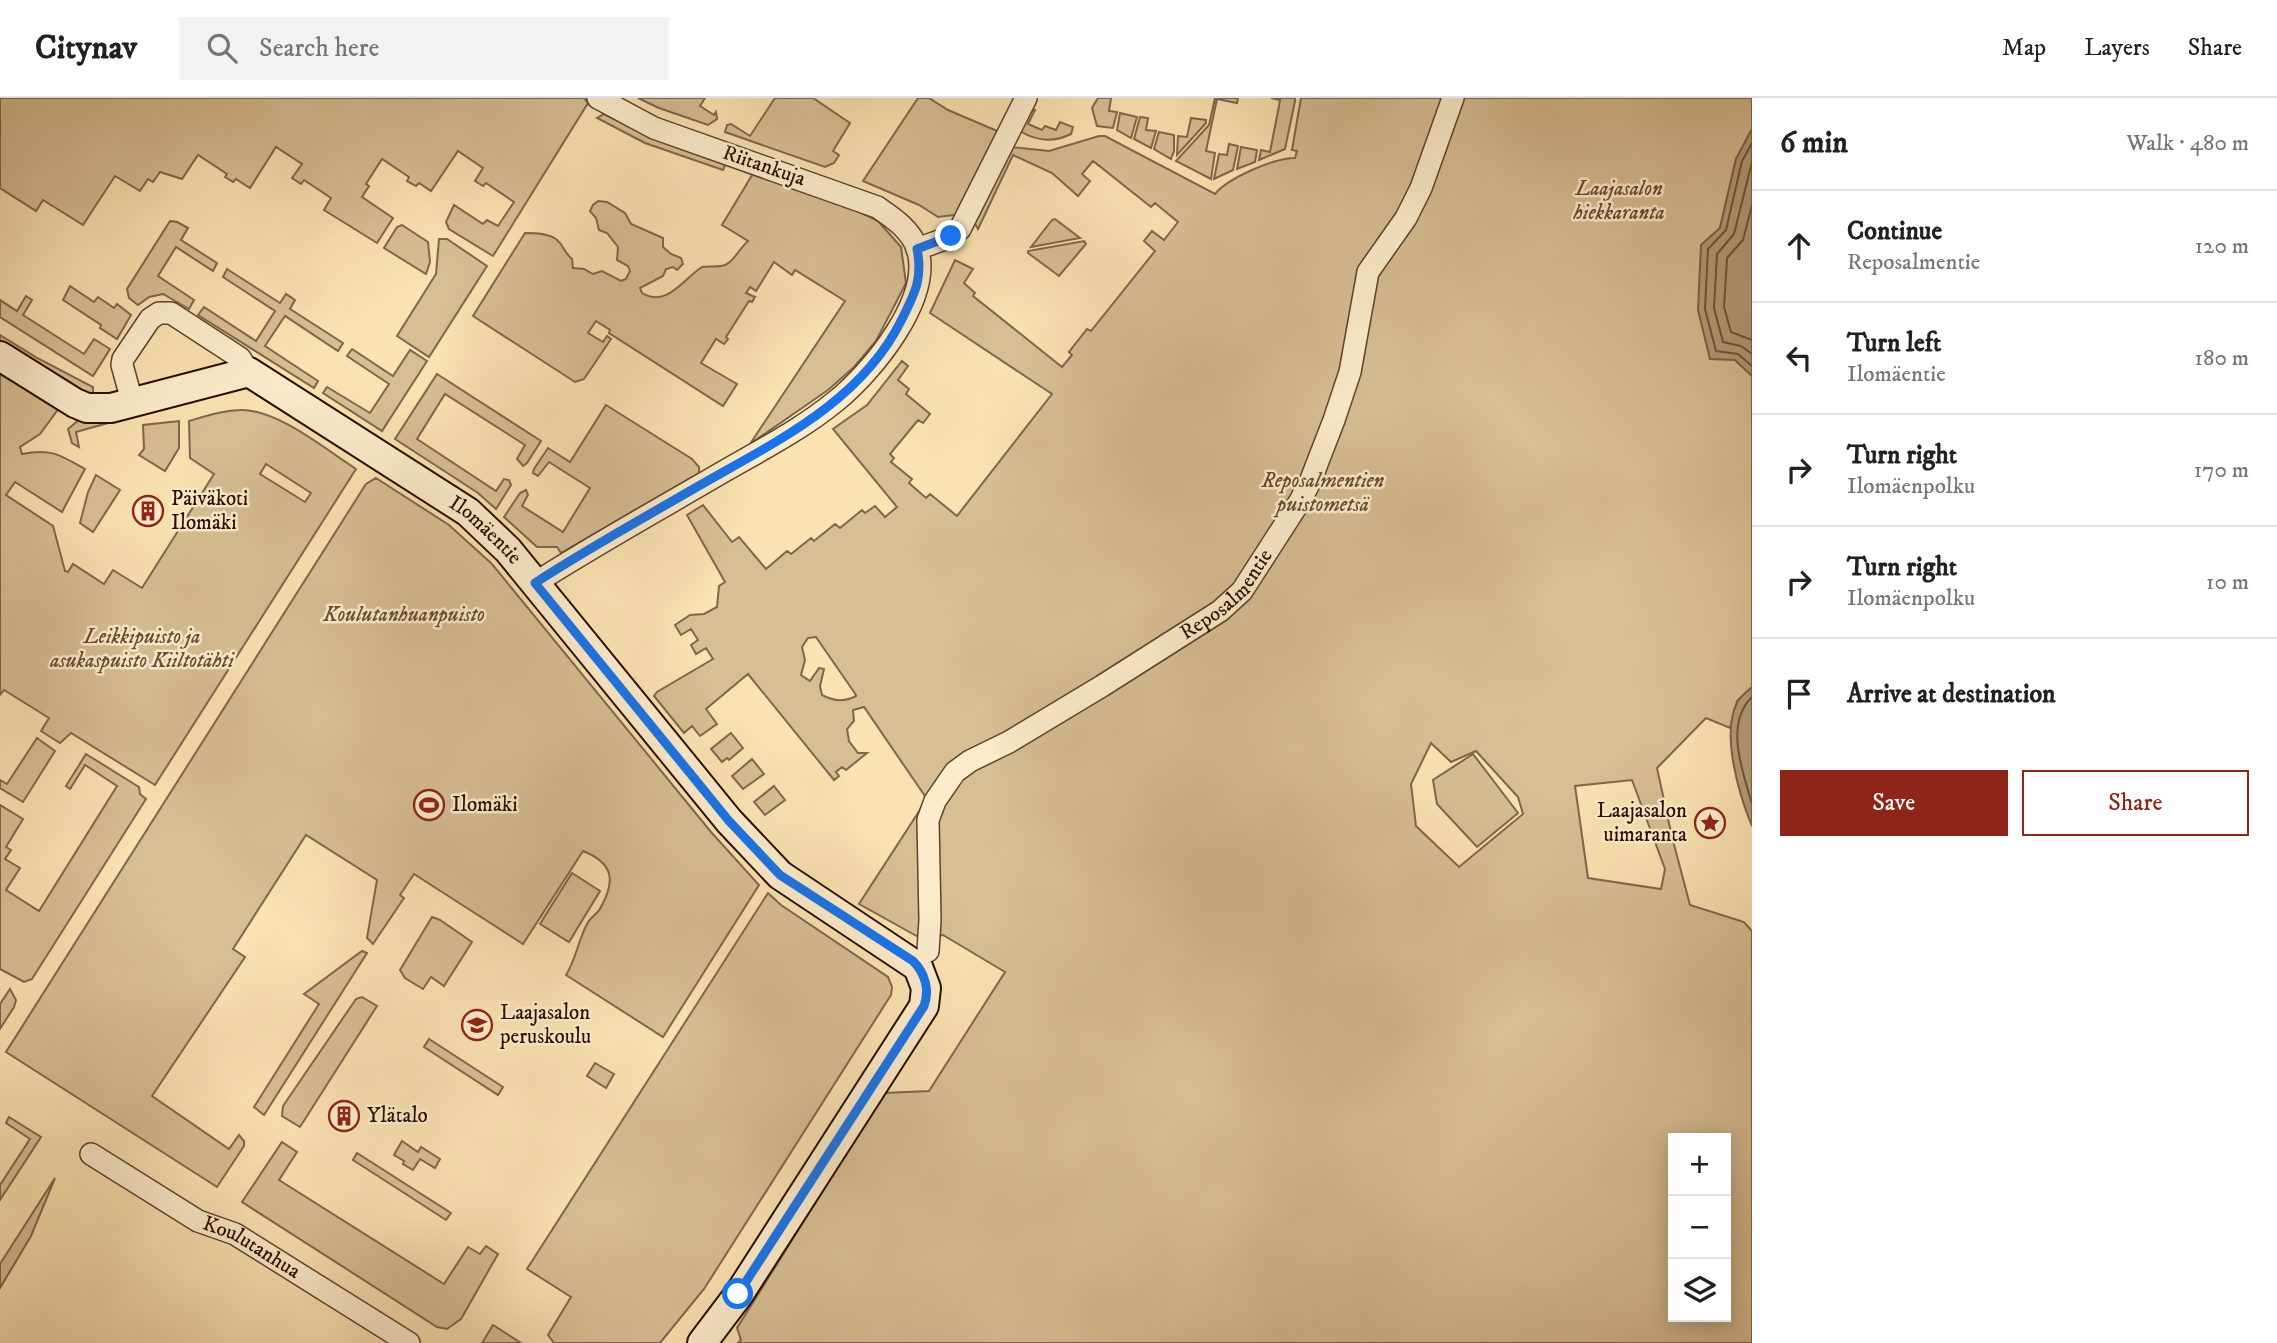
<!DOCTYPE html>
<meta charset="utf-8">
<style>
:root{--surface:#fff;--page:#f2f2f2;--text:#202124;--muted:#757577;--line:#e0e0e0;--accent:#8f2418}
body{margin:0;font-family:"IM FELL DW Pica",serif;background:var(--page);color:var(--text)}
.controls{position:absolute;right:21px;bottom:21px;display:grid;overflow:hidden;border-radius:0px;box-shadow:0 4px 18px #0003}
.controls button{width:63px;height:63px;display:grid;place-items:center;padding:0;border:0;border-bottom:2px solid var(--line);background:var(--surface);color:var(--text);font:35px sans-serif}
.stop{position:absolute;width:21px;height:21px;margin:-16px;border:5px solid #1a73e8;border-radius:50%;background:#fff}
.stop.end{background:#1a73e8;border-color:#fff;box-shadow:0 2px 7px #0008}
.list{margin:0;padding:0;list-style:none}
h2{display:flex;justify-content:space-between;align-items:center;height:91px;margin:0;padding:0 28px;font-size:30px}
h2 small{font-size:23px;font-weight:400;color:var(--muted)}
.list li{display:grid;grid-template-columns:46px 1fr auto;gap:21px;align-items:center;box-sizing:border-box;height:112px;padding:0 28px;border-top:2px solid var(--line)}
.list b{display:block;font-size:26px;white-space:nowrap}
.list p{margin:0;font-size:23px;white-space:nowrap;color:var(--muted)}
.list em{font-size:23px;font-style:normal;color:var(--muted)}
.actions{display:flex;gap:14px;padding:21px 28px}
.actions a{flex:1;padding:16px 0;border:2px solid var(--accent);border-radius:0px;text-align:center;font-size:24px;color:var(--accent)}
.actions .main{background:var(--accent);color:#fff}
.icon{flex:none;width:38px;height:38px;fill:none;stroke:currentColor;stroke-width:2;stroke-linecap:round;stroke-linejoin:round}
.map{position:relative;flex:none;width:1752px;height:1245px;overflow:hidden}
header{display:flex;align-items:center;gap:42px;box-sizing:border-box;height:98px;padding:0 35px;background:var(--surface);border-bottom:2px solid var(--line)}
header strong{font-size:33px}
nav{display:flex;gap:38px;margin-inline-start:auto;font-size:24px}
.search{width:490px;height:63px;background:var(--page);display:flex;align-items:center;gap:18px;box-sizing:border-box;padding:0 24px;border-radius:0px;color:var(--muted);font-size:26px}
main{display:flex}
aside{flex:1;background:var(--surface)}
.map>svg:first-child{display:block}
.green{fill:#d7be93;stroke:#80664a;stroke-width:2;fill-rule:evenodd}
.water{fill:#b39a75;stroke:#7c6246;stroke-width:2}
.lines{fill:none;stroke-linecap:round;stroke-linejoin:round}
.shore{stroke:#6e543a;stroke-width:2}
.street-casing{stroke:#5e422c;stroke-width:24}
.secondary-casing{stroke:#2a0d00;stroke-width:32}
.street{stroke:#fceccc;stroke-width:21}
.secondary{stroke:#fceccc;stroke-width:28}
.route{stroke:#1a73e8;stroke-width:9}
.labels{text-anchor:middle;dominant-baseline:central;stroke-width:5;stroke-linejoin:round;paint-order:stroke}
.street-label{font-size:21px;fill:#2a0d00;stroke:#fceccc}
.park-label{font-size:21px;font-style:italic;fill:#674b33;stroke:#fceccc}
.poi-label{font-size:21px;fill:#2a0d00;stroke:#fceccc;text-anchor:start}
</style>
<header>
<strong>Citynav</strong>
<div class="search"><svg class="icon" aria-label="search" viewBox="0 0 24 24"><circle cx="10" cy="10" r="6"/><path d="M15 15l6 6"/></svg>Search here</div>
<nav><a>Map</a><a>Layers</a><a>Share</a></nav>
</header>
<main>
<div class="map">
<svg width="1752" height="1245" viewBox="0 0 1752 1245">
<rect width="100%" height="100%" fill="#fae2b1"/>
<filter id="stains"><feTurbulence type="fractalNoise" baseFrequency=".00286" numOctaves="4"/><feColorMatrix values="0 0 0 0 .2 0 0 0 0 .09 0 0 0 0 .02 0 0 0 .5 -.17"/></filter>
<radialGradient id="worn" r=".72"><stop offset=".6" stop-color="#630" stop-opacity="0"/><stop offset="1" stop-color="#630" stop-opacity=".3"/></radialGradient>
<g class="green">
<path d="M 0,0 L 584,0 L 588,5 L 493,158 L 449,131 L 446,124 L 454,107 L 483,126 L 487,122 L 498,128 L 514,104 L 486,85 L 483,88 L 475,83 L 483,70 L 458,53 L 431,93 L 419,85 L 416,88 L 407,83 L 409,79 L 382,61 L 366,86 L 369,88 L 362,99 L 393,120 L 377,145 L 324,112 L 331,100 L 304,82 L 301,86 L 292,80 L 302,66 L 276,49 L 250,90 L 236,81 L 233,84 L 225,79 L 227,76 L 198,57 L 182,81 L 160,74 L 153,84 L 148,81 L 140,93 L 115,78 L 83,127 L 43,102 L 36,113 L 0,90 Z"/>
<path d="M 638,0 L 705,0 L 700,8 L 714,17 L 716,14 L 717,21 L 708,27 L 659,10 Z"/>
<path d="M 775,0 L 813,0 L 850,25 L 833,53 L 839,57 L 834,65 L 825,69 L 725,34 L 727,27 L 731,26 L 750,38 Z"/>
<path d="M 918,0 L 929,0 L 948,12 L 1002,35 L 962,116 L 938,119 L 919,107 L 863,83 Z"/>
<path d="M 1098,0 L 1111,0 L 1109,13 L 1117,14 L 1113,30 L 1097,28 L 1092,10 Z"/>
<path d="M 1215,0 L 1238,0 L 1237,5 L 1217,1 L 1206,53 L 1215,55 L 1211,81 L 1176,63 L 1209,27 Z"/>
<path d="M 1271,0 L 1295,0 L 1295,3 L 1285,51 L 1259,62 L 1261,52 L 1270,54 L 1279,8 L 1280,2 Z"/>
<path d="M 1301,0 L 1752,0 L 1752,31 L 1736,61 L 1720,130 L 1701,148 L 1735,262 L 1752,278 L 1752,589 L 1737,603 L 1730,630 L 1706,620 L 1657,670 L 1672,739 L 1690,807 L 1744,824 L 1752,833 L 1752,1245 L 738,1245 L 741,1242 L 737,1230 L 884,995 L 929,993 L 1005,874 L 943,837 L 922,841 L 859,806 L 927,701 L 864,609 L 853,612 L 854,623 L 847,631 L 849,643 L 858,655 L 867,655 L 846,672 L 842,669 L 836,674 L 839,678 L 834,682 L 748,576 L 706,611 L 717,626 L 700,638 L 692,628 L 684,635 L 654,598 L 657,594 L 713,561 L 706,550 L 696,556 L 691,547 L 698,542 L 691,531 L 681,537 L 675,527 L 690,517 L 704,516 L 717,509 L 719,488 L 725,484 L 687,417 L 703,407 L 732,444 L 739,439 L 766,471 L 787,453 L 791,456 L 811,440 L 814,443 L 835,426 L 840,430 L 862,412 L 865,415 L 875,408 L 885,419 L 897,409 L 833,331 L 867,307 L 902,263 L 908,268 L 898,282 L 909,291 L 906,296 L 930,316 L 923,325 L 918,322 L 890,356 L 894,360 L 891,364 L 912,381 L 909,385 L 926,400 L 930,396 L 957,418 L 1052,296 L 930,215 L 955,162 L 973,171 L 964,185 L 975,195 L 973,198 L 1062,269 L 1072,257 L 1069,254 L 1087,231 L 1091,233 L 1155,153 L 1144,143 L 1152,133 L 1164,142 L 1178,124 L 1155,105 L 1151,109 L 1093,63 L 1082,76 L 1090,83 L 1078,98 L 1052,75 L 1013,57 L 978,131 L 974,124 L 1010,49 L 1049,53 L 1099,38 L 1105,38 L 1215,96 C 1228,80 1274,60 1295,60 L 1297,53 L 1292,52 ZM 816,539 L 856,597 L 856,598 C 845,604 833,603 822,597 L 820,588 L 824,571 L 819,570 L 810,583 L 801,577 L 805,562 L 802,549 L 808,540 ZM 1431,645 L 1451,664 L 1476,653 L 1518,699 L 1523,716 L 1459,769 L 1416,728 L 1411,686 ZM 1632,682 L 1665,771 L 1661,791 L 1588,780 L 1575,688 ZM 1673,1040 L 1726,1040 L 1726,1219 L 1673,1219 Z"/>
<path d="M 1031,11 L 1035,12 L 1028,26 L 1042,32 L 1045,28 L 1056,32 L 1060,24 L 1073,29 L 1071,36 C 1053,45 1036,43 1020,33 Z"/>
<path d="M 1120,15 L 1137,19 L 1131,40 L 1117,32 Z"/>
<path d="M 604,16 L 647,37 L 726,65 L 723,72 L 645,45 L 597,20 Z"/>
<path d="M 1140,19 L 1148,20 L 1146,32 L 1156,33 L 1151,50 L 1134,41 Z"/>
<path d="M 1191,20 L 1206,22 L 1206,25 L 1177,57 L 1178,38 L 1187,39 Z"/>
<path d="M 1159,34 L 1174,37 L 1174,53 L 1171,61 L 1154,51 Z"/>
<path d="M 1229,46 L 1238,48 L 1233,72 L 1214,81 L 1219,56 L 1227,57 Z"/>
<path d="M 1241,49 L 1257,52 L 1255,64 L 1237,71 Z"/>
<path d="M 754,74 L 849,109 L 878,123 L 901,149 L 906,185 L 876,243 L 854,269 L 828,292 L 750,346 L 845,203 L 795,172 L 792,177 L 774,164 L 756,193 L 750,189 L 746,195 L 755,199 L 752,204 L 749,203 L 726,239 L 728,241 L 724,246 L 716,241 L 701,265 L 737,286 L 723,308 L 609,235 L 610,232 L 596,223 L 588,235 L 603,244 L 607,238 L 611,241 L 584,281 L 575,284 L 473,218 L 525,135 C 534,135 551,135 558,143 C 564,148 563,153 572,161 L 573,170 L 584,171 L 593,176 L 602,173 L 621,183 L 626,181 L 630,173 L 628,168 L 617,162 L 618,149 L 607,135 L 599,132 L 596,120 L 590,113 L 593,107 L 598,103 L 607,104 L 625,115 L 631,126 L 663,140 L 663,149 L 671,156 L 681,160 L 683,166 L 677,172 L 673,169 L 666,171 L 663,178 L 640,190 L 642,195 C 667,210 683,181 702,169 C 708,168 715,169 721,168 C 732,167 739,151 748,143 L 722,127 Z"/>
<path d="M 1055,121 L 1080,140 L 1031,149 L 1052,122 Z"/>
<path d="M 170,123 L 177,124 L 188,130 L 181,142 L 217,165 L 213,173 L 176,149 L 158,178 L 194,202 L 189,211 L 163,196 L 149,199 L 138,207 L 129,200 L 127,191 Z"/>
<path d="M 402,127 L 428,144 L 430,164 L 426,176 L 384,150 L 397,129 Z"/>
<path d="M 439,141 L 447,141 L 487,168 L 429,259 L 397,238 L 436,176 Z"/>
<path d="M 1084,143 L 1086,146 L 1059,178 L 1028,155 L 1028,153 Z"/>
<path d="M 227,171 L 280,205 L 286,196 L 295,202 L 290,211 L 343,245 L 338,253 L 285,218 L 265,248 L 318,283 L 314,290 L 198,217 L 204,209 L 256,243 L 275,213 L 223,179 Z"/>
<path d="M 70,188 L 94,204 L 98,199 L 114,210 L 117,206 L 131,217 L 117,241 L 100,230 L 101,227 L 63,202 Z"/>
<path d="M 26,198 L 32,202 L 23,217 L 84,256 L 94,241 L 110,251 L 93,278 L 0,219 L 0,202 L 17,213 Z"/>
<path d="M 0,237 L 39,261 L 93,289 L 93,300 L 0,248 Z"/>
<path d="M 352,251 L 393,278 L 410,252 L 427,263 L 382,333 L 323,295 L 327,289 L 370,315 L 389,286 L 347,258 Z"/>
<path d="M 0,276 L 59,310 L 40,336 L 20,349 L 22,356 C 51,350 60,357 85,371 L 62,414 L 15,384 L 6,397 L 53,428 L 65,473 L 68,474 L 73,466 L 104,486 L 113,472 L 142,490 L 214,376 L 190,360 L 189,323 C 206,318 224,312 242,312 C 278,312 325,351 356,371 L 155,687 L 71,635 L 60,645 L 41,633 L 49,620 L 4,592 L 0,597 ZM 266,366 L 311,395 L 305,404 L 260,376 Z"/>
<path d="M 437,276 L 541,343 L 527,365 L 523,368 L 517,361 L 525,347 L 445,296 L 417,341 L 496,393 L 504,381 L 509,382 L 511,387 L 496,411 L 478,395 L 395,341 Z"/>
<path d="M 606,307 L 692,361 L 699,369 L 699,375 L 561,455 L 557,449 L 537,449 L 504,419 L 520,395 L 526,392 L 528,397 L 522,408 L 563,434 L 590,390 L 549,364 L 538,378 L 533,375 L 534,371 L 548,350 L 570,364 Z"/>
<path d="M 124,313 L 126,320 L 76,334 L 79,349 L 72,345 L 68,331 L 81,320 Z"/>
<path d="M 179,323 L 179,350 L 165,373 L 139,357 L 144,351 L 143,327 Z"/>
<path d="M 96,377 L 120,392 L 93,434 L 80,425 L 88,394 Z"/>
<path d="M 376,380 L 449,427 L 492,466 L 711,734 L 759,787 L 663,939 L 566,877 C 576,861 578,843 587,826 C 590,819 598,816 601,809 C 616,782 613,765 583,753 L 523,846 L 414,776 L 400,797 L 404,800 L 373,846 L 367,840 L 377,782 L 306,737 L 233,851 L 245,859 L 152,998 L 229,1051 L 239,1037 L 244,1043 L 244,1048 L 217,1089 L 6,954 L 366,386 Z"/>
<path d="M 731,635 L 743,650 L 729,662 L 727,660 L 722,664 L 711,651 Z"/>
<path d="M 37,640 L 55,653 L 23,704 L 0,690 L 0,682 L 7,686 Z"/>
<path d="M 86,656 L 139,689 L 140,696 L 146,701 L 32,881 L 24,884 L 0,871 L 0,707 L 23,721 L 6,749 L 11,752 L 5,761 L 20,770 L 6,792 L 39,813 L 117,688 L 85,667 L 70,691 L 66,688 Z"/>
<path d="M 1473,656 L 1518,715 L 1477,749 L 1437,706 L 1433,682 Z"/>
<path d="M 752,661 L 764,676 L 743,691 L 732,678 Z"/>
<path d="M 774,688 L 785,702 L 765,717 L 754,704 Z"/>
<path d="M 572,775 L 600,793 L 569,844 L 540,826 Z"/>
<path d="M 768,795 L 781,807 L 888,879 L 892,889 L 891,897 L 704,1191 L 660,1245 L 554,1245 L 548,1237 L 571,1199 L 527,1171 Z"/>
<path d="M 432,819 L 440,822 L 472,844 L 444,888 L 431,879 L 423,891 L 405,880 L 400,872 Z"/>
<path d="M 362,853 L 367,855 L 264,1017 L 254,1009 L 319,906 L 304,896 Z"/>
<path d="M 10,891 L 16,902 L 14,909 L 0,931 L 0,906 Z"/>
<path d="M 362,899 L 377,908 L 300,1029 L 282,1018 L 283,1008 L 356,901 Z"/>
<path d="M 429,941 L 503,989 L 498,997 L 424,949 Z"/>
<path d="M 595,965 L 614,976 L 606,990 L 587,978 Z"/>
<path d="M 9,1019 L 41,1039 L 0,1102 L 0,1087 L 30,1041 L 6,1025 Z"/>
<path d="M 402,1043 L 418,1054 L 421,1049 L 440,1061 L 435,1070 L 420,1061 L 413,1072 L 403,1066 L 404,1063 L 394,1057 Z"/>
<path d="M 282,1044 L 297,1054 L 279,1082 L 444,1186 L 468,1149 L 480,1156 L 486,1148 L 498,1156 L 461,1221 L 447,1231 L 437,1229 L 242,1104 Z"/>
<path d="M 357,1055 L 451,1115 L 446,1122 L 353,1062 Z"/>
<path d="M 55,1080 L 31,1138 L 0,1190 L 0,1166 Z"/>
<path d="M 493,1227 L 521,1245 L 482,1245 Z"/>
</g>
<g class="water">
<path d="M 1752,31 L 1752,278 L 1735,262 L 1710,261 L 1698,212 L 1701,147 L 1720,130 L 1736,61 Z"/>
<path d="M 1752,589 L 1752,728 C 1739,697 1721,636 1737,605 C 1739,599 1747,594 1752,589 Z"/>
</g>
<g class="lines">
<g class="shore">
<path d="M 1752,45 L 1742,63 L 1726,132 L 1708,151 L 1705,211 L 1716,253 L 1738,256 L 1752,268"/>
<path d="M 1752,64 L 1734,136 L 1717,156 L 1714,210 L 1723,244 L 1741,248 L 1752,256"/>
<path d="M 1752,107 L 1743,142 L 1727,160 L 1724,209 L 1731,234 L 1752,242"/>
<path d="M 1752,599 C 1724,626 1743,674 1752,706"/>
</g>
<g class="street-casing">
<g id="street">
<path d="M 917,151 L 945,141 L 960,131 L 1026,0"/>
<path d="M 132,303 L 122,267 L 123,261 L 150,221 L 159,215 L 171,215 L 240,260 L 249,274"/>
<path d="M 535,485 C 598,445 663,409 728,371 C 765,350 803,330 836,303 C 872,274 934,199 917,150 C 910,131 893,120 877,109 L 654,30 L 598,0"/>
<path id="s1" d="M 928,853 L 930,822 L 928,722 L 935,703 L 955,674 L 970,663 L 1009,644 L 1102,588 L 1220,513 L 1242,493 L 1300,403 L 1310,384 L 1334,322 L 1350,274 L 1368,174 L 1406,120 L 1421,90 L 1453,0"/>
<path id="s2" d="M 91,1056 L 198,1123 L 235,1136 L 409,1245"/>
</g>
</g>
<g class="secondary-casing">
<g id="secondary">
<path id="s3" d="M 0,258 L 75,305 L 87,310 L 111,310 L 249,274 L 468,414 L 508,452 L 729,723 L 780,777 L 918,869 L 926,890 L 924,908 L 739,1196 L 702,1245"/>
</g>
</g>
<use href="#street" class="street"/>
<use href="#secondary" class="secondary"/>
</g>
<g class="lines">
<path class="route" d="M 738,1196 L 924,908 C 930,892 925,875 913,863 L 780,777 L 729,723 L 535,485 C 587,451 642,421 695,390 C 773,345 861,305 902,221 C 915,195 923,180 917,151 L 951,138"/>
</g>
<defs>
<g id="building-ring" transform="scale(1.575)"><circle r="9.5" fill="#fceccc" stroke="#8f2418" stroke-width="1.5"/><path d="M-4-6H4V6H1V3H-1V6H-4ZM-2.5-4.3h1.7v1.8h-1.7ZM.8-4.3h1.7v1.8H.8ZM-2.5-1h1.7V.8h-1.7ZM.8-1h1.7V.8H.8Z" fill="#8f2418"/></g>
<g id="stadium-ring" transform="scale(1.575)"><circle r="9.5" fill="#fceccc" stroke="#8f2418" stroke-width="1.5"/><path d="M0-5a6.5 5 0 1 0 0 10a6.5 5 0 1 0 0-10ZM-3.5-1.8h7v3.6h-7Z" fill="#8f2418"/></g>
<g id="sight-ring" transform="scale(1.575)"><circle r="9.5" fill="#fceccc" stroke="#8f2418" stroke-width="1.5"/><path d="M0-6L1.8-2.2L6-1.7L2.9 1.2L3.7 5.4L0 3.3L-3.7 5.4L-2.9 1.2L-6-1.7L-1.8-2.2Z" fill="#8f2418"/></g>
<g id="school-ring" transform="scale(1.575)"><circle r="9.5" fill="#fceccc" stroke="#8f2418" stroke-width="1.5"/><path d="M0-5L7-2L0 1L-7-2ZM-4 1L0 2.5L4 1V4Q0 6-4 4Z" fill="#8f2418"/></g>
</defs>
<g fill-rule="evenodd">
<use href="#building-ring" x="148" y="413"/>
<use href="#stadium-ring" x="429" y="707"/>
<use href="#sight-ring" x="1710" y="725"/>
<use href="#school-ring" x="477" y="927"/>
<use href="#building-ring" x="344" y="1018"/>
</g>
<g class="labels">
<g class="street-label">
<text transform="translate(764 68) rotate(19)">Riitankuja</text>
<text stroke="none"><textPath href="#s3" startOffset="553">Ilomäentie</textPath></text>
<text stroke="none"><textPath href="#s1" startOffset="513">Reposalmentie</textPath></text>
<text stroke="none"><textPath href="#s2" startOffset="186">Koulutanhua</textPath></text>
</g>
<g class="park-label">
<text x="1619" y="91">Laajasalon<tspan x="1619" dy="24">hiekkaranta</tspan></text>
<text x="1323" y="383">Reposalmentien<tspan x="1323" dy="24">puistometsä</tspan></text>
<text x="404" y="517">Koulutanhuanpuisto</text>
<text x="142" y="539">Leikkipuisto ja<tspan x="142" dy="24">asukaspuisto Kiiltotähti</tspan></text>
</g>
<g class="poi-label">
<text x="171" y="401">Päiväkoti<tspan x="171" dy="24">Ilomäki</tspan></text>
<text x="452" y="707">Ilomäki</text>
<text x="1687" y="713" text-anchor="end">Laajasalon<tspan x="1687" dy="24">uimaranta</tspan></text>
<text x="500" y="915">Laajasalon<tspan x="500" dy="24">peruskoulu</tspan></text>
<text x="367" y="1018">Ylätalo</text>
</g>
</g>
<rect width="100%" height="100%" filter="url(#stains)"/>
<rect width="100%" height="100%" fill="url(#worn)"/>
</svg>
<div class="controls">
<button>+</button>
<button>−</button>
<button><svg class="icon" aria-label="layers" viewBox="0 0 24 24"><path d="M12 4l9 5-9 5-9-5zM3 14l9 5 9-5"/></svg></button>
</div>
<div class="stop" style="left:738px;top:1196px"></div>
<div class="stop end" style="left:951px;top:138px"></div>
</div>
<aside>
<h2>6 min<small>Walk · 480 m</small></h2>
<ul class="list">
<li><svg class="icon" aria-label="ahead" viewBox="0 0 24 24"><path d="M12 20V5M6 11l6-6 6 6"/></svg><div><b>Continue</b><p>Reposalmentie</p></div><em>120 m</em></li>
<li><svg class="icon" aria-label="left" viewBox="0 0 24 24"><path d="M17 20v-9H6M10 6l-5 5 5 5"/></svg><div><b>Turn left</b><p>Ilomäentie</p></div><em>180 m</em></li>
<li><svg class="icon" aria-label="right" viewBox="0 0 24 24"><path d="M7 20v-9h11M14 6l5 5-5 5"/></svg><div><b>Turn right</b><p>Ilomäenpolku</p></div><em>170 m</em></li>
<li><svg class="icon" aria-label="right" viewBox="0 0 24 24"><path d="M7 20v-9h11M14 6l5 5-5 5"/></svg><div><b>Turn right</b><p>Ilomäenpolku</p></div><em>10 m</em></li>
<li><svg class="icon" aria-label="arrive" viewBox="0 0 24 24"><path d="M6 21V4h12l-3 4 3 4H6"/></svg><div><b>Arrive at destination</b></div></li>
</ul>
<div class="actions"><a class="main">Save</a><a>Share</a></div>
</aside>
</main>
